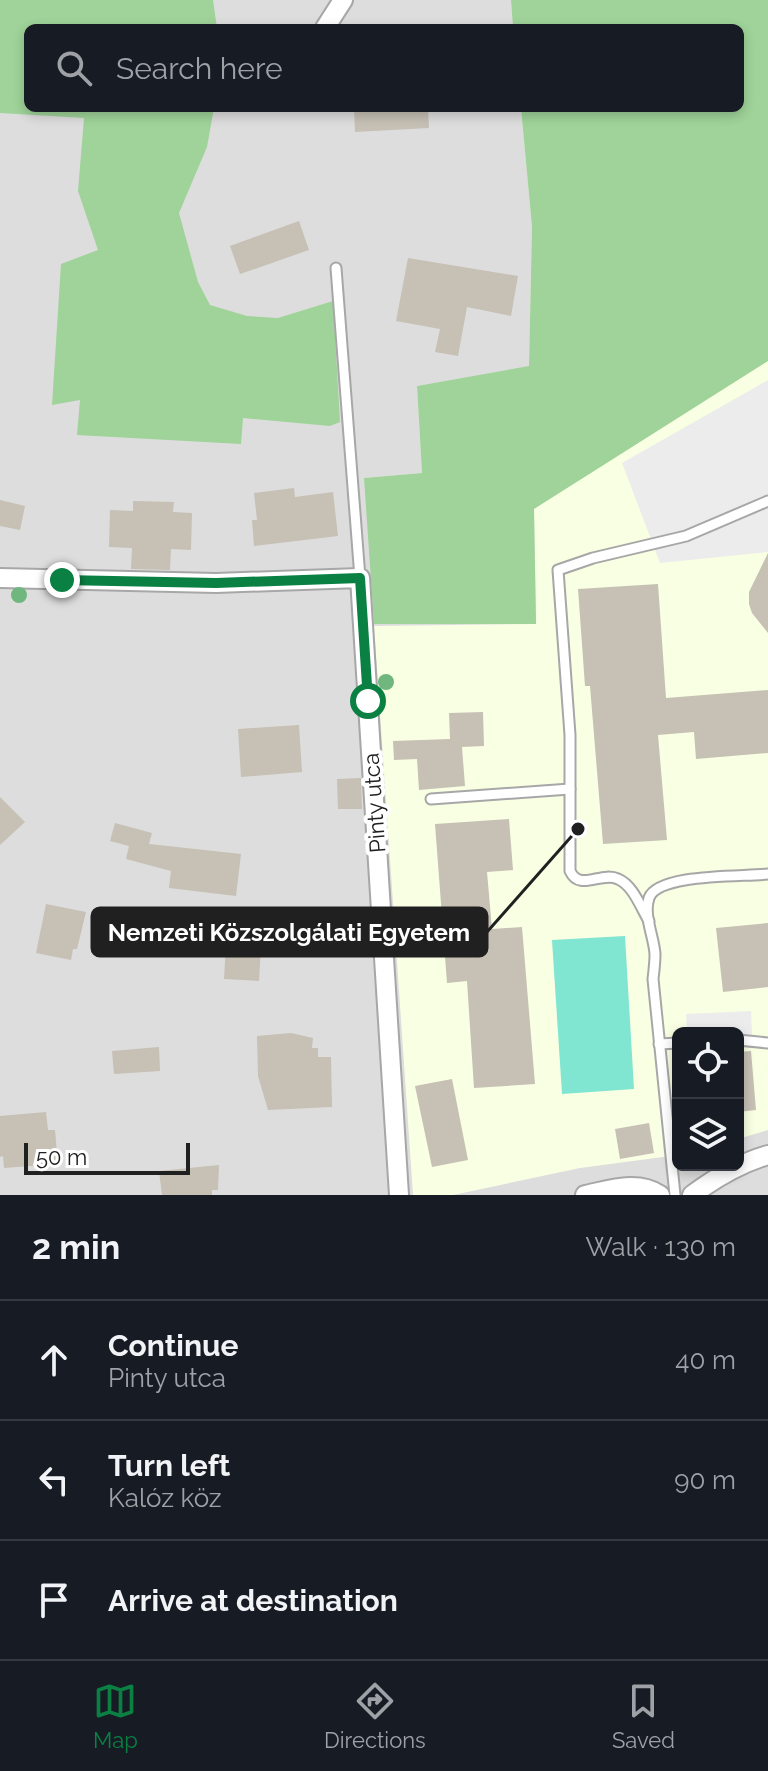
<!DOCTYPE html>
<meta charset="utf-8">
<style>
:root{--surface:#171b24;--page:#242831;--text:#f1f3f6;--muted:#9ea1a6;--line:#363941;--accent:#0b8043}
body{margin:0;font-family:Raleway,sans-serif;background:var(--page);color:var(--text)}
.controls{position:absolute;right:24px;bottom:24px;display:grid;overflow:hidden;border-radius:12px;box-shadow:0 4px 12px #0003}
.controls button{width:72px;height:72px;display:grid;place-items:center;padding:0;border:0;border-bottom:2px solid var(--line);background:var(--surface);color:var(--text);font:40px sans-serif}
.scale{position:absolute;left:24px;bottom:20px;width:166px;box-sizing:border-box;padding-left:8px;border:4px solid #202020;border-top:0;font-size:22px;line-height:28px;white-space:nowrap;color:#202020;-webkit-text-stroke:6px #fff;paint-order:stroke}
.stop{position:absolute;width:24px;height:24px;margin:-18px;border:6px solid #0b8043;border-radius:50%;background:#fff}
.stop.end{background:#0b8043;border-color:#fff;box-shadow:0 2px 8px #0008}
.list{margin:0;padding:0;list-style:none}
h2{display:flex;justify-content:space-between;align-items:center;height:104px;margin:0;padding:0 32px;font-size:34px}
h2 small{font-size:26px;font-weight:400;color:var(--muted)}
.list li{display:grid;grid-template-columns:52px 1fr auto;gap:24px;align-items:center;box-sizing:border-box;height:120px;padding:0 32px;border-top:2px solid var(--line)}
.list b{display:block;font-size:30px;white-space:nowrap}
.list p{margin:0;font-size:26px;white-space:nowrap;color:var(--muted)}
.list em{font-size:26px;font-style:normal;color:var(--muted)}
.icon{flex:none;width:44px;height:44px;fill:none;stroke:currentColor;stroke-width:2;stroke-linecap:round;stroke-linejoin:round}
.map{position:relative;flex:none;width:768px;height:1195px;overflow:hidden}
.search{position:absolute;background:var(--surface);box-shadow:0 4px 12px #0003;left:24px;right:24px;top:24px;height:88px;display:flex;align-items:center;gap:20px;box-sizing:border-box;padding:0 28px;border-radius:12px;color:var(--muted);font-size:30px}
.sheet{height:464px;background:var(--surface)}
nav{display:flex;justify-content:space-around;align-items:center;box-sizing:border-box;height:112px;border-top:2px solid var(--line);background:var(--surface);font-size:22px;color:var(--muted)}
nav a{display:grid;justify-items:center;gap:4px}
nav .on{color:var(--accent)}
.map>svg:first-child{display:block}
.residential{fill:#dedddd;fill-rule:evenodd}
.education{fill:#f9ffe2}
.forest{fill:#9fd399}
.pitch{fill:#80e5d1}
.parking{fill:#ececec}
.building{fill:#c6c0b5}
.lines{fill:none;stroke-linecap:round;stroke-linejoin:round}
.lane-casing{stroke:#a7a7a7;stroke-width:13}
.street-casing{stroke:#a7a7a7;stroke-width:22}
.lane{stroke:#fff;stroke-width:9}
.street{stroke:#fff;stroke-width:18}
.tree{fill:#6fb77e}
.route{stroke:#0b8043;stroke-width:10}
.labels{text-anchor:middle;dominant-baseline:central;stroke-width:8;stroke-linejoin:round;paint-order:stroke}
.street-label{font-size:22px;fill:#202020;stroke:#fff}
.leader{fill:none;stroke:#202020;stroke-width:3}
.callout-dot{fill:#202020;stroke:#fff;stroke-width:3}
.callout{fill:#202020;stroke:#202020;stroke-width:3}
.callout-label{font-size:24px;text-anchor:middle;font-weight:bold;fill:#fff}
</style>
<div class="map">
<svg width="768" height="1195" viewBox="0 0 768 1195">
<rect width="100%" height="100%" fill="#f1f0e6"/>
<path class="residential" d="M 0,0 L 511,0 L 513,28 L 28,28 L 28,108 L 521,108 L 532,227 L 529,367 L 417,386 L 422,473 L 364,478 L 534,509 L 768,361 L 768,1195 L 0,1195 ZM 678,1033 L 738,1033 L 738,1165 L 678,1165 Z"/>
<path class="education" d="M 768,332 L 768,1130 L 738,1139 L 738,1033 L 678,1033 L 678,1155 L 580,1168 L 453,1195 L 413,1195 L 374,626 L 536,624 L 534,509 Z"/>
<g class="forest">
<path d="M 0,0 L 213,0 L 217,28 L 28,28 L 28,108 L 214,108 L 207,147 L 179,213 L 198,282 L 210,305 L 247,316 L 278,318 L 333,301 L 340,422 L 330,426 L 243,418 L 241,444 L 77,435 L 80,400 L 52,405 L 61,264 L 98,250 L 78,191 L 84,118 L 0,113 Z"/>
<path d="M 511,0 L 768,0 L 768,361 L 534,509 L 536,624 L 374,624 L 364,478 L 422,473 L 417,386 L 529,366 L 532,227 L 521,108 L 740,108 L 740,28 L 513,28 Z"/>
</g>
<path class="pitch" d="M 625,936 L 634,1089 L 562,1094 L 552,940 Z"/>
<g class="parking">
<path d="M 768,380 L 768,552 L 660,563 L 622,463 Z"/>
<path d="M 751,1011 L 752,1035 L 687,1033 L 686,1014 Z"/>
</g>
<g class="building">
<path d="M 354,108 L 428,108 L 429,128 L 355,132 Z"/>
<path d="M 299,221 L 309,250 L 240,274 L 230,246 Z"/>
<path d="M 408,258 L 518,276 L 511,316 L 467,307 L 458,356 L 435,352 L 440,329 L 396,321 Z"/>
<path d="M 294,488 L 295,497 L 333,492 L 338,536 L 254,546 L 252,520 L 257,520 L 254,493 Z"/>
<path d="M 0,500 L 25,506 L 20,530 L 0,526 Z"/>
<path d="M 133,501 L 174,502 L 173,512 L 192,513 L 191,550 L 171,549 L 170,570 L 131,569 L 132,548 L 109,547 L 110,510 L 133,511 Z"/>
<path d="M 768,553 L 768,633 L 752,613 L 749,604 L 749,592 Z"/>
<path d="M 658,584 L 666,698 L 768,690 L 768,753 L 696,759 L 694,732 L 658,735 L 667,840 L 603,844 L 590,686 L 585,686 L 578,589 Z"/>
<path d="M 483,712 L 484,746 L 462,747 L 465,786 L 419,790 L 417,759 L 394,760 L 393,741 L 450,739 L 449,713 Z"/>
<path d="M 299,725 L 302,772 L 241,777 L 238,729 Z"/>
<path d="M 361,778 L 362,809 L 338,809 L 337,779 Z"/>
<path d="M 0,797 L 25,822 L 0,845 Z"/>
<path d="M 509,819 L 513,870 L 487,872 L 492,929 L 522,927 L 535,1084 L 474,1088 L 467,981 L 447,983 L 435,824 Z"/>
<path d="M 115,823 L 152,833 L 149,844 L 241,854 L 236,896 L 169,888 L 171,871 L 126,859 L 129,846 L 110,841 Z"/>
<path d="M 46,904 L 86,912 L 77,949 L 73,949 L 71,960 L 36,953 Z"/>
<path d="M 768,923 L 768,987 L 723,992 L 716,928 Z"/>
<path d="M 226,944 L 261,946 L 259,981 L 224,979 Z"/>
<path d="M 291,1033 L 313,1038 L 312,1048 L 318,1048 L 318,1057 L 331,1057 L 332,1107 L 268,1110 L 258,1076 L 257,1036 Z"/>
<path d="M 159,1047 L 160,1071 L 114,1074 L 112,1051 Z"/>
<path d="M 751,1051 L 756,1110 L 738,1112 L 738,1052 Z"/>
<path d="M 452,1079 L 468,1160 L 432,1167 L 415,1086 Z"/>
<path d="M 46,1112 L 48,1130 L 55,1130 L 58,1164 L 4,1168 L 3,1156 L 0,1157 L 0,1116 Z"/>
<path d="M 649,1123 L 654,1153 L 620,1159 L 615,1129 Z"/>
<path d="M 219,1165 L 218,1190 L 212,1190 L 212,1195 L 162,1195 L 159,1171 Z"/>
</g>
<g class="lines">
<g class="lane-casing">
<g id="lane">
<path d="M 336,268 L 360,578"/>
<path d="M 431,799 L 570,789"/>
<path d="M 649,921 C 641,908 633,885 618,879 C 601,871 580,892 570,871 L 570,735 L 558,570 L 593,558 L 686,536 L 768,501"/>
<path d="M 738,1040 L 768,1043"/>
<path d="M 659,1044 L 678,1043"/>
<path d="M 675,1195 L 653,979 C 654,971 655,962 655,954 C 654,937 643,915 649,898 C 658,873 744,877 768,874"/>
</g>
</g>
<g class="street-casing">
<g id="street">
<path d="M 325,28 L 343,0"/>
<path d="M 0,578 L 216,583 L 360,578 L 399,1195"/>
<path d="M 585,1195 C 610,1190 637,1180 660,1195"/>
<path d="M 692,1195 C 715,1178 740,1163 768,1155"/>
</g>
</g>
<use href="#lane" class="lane"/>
<use href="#street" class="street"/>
</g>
<g class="tree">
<circle cx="19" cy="595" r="8"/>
<circle cx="386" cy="682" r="8"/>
</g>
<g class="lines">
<path class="route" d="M 62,580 L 216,583 L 360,578 L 368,701"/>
</g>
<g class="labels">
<g class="street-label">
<text transform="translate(374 803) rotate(-94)">Pinty utca</text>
</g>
</g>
<path class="leader" d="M578 829L487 932"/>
<circle class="callout-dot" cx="578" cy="829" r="8"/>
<rect class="callout" x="92" y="908" width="395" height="48" rx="8"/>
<g class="callout-label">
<text x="289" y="941">Nemzeti Közszolgálati Egyetem</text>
</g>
</svg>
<div class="controls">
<button><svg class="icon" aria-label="locate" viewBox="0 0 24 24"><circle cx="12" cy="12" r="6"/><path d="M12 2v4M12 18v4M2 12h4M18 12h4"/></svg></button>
<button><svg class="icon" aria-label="layers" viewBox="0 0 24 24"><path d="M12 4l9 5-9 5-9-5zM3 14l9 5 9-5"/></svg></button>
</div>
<div class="scale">50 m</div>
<div class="stop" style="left:368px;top:701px"></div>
<div class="stop end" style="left:62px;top:580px"></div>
<div class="search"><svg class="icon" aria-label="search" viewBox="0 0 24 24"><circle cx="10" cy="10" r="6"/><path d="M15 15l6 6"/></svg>Search here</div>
</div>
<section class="sheet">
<h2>2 min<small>Walk · 130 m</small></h2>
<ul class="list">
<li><svg class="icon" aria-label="ahead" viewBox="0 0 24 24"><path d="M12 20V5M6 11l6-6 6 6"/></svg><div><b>Continue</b><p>Pinty utca</p></div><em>40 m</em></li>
<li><svg class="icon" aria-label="left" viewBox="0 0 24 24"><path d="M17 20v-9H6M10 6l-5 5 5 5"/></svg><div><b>Turn left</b><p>Kalóz köz</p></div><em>90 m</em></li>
<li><svg class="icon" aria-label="arrive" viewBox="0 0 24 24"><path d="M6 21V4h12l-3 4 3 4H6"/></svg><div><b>Arrive at destination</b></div></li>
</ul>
</section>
<nav>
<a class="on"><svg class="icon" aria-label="map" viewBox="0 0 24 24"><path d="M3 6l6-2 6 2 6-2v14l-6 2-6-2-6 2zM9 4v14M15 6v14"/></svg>Map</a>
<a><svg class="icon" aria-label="directions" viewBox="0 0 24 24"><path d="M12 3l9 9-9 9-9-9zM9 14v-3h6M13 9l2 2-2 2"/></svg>Directions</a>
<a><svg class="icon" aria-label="saved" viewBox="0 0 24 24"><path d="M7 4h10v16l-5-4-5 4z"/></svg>Saved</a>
</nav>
